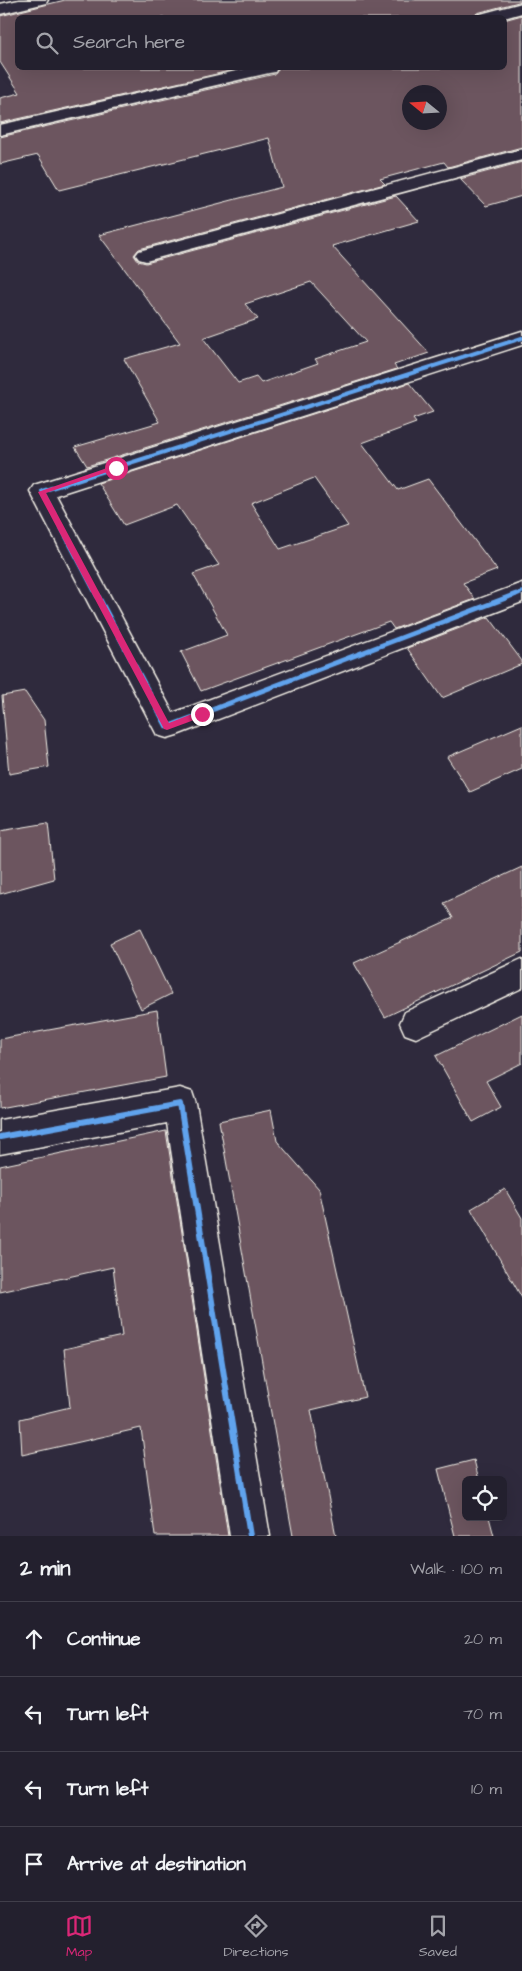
<!DOCTYPE html>
<meta charset="utf-8">
<style>
:root{--surface:#23202e;--page:#2b2836;--text:#f1f3f6;--muted:#a3a3aa;--line:#403e4a;--accent:#db2777}
body{margin:0;font-family:"Architects Daughter",sans-serif;background:var(--page);color:var(--text)}
.controls{position:absolute;right:15px;bottom:15px;display:grid;overflow:hidden;border-radius:8px;box-shadow:0 5px 20px #0002}
.controls button{width:45px;height:45px;display:grid;place-items:center;padding:0;border:0;border-bottom:1px solid var(--line);background:var(--surface);color:var(--text);font:25px sans-serif}
.compass{position:absolute;left:402px;top:85px;width:45px;height:45px;border-radius:50%;background:var(--surface);box-shadow:0 5px 20px #0002;rotate:288deg}
.stop{position:absolute;width:15px;height:15px;margin:-11px;border:4px solid #db2777;border-radius:50%;background:#fff}
.stop.end{background:#db2777;border-color:#fff;box-shadow:0 1px 5px #0008}
.list{margin:0;padding:0;list-style:none}
h2{display:flex;justify-content:space-between;align-items:center;height:65px;margin:0;padding:0 20px;font-size:21px}
h2 small{font-size:16px;font-weight:400;color:var(--muted)}
.list li{display:grid;grid-template-columns:32px 1fr auto;gap:15px;align-items:center;box-sizing:border-box;height:75px;padding:0 20px;border-top:1px solid var(--line)}
.list b{display:block;font-size:19px;white-space:nowrap}
.list em{font-size:16px;font-style:normal;color:var(--muted)}
.icon{flex:none;width:28px;height:28px;fill:none;stroke:currentColor;stroke-width:2;stroke-linecap:round;stroke-linejoin:round}
.map{position:relative;flex:none;width:522px;height:1536px;overflow:hidden}
.search{position:absolute;background:var(--surface);box-shadow:0 5px 20px #0002;left:15px;right:15px;top:15px;height:55px;display:flex;align-items:center;gap:12px;box-sizing:border-box;padding:0 18px;border-radius:8px;color:var(--muted);font-size:19px}
.sheet{height:365px;background:var(--surface)}
nav{display:flex;justify-content:space-around;align-items:center;box-sizing:border-box;height:70px;border-top:1px solid var(--line);background:var(--surface);font-size:14px;color:var(--muted)}
nav a{display:grid;justify-items:center;gap:2px}
nav .on{color:var(--accent)}
.map>svg:first-child{display:block}
.building{fill:#6c555f;stroke:#f4f1e8;fill-rule:evenodd}
.lines{fill:none;stroke-linecap:round;stroke-linejoin:round}
.street-casing{stroke:#f4f1e8;stroke-width:3}
.street{fill:#2f2a3d;fill-rule:evenodd}
.cycleway-far2-casing{stroke:#2f2a3d;stroke-width:6}
.cycleway-far1-casing{stroke:#2f2a3d;stroke-width:8}
.cycleway-casing{stroke:#2f2a3d;stroke-width:9}
.cycleway-far2{stroke:#60a3ed;stroke-width:4}
.cycleway-far1{stroke:#60a3ed;stroke-width:5}
.cycleway{stroke:#60a3ed;stroke-width:6}
.route{fill:#db2777}
</style>
<div class="map">
<svg width="522" height="1536" viewBox="0 0 522 1536">
<rect width="100%" height="100%" fill="#2f2a3d"/>
<filter id="ink" filterUnits="userSpaceOnUse"><feTurbulence type="fractalNoise" baseFrequency=".02" numOctaves="2"/><feDisplacementMap in="SourceGraphic" scale="10" xChannelSelector="R" yChannelSelector="G"/><feConvolveMatrix kernelMatrix="1 2 1 2 8 2 1 2 1" color-interpolation-filters="sRGB"/></filter>
<g filter="url(#ink)">
<g class="building">
<path d="M 65,0 L 522,0 L 522,1 L 477,13 L 473,18 L 18,18 L 18,68 L 243,68 L 0,123 L 0,98 L 20,93 L 0,62 L 0,16 Z"/>
<path d="M 522,15 L 522,147 L 448,167 L 444,162 L 380,179 L 385,184 L 139,249 L 134,255 L 138,261 L 146,263 L 396,196 L 419,221 L 332,246 L 429,353 L 394,365 L 397,369 L 87,466 L 75,447 L 160,422 L 124,359 L 180,343 L 99,235 L 282,187 L 269,138 L 59,190 L 38,155 L 0,164 L 0,137 L 275,74 L 279,68 L 504,68 L 504,20 ZM 410,92 L 440,92 L 440,122 L 410,122 ZM 311,282 L 366,342 L 315,359 L 318,363 L 261,383 L 256,377 L 238,383 L 203,338 L 258,319 L 245,304 Z"/>
<path d="M 522,162 L 522,196 L 486,206 L 460,179 Z"/>
<path d="M 409,383 L 433,412 L 413,419 L 416,423 L 362,443 L 398,490 L 428,479 L 497,570 L 463,583 L 475,599 L 394,629 L 389,622 L 201,691 L 181,652 L 227,635 L 193,574 L 219,565 L 177,505 L 124,525 L 98,483 ZM 314,478 L 348,526 L 280,549 L 251,503 Z"/>
<path d="M 489,617 L 522,661 L 522,664 L 442,698 L 407,648 Z"/>
<path d="M 25,692 L 44,720 L 49,767 L 9,774 L 2,696 Z"/>
<path d="M 522,725 L 522,769 L 470,792 L 447,757 Z"/>
<path d="M 48,823 L 54,879 L 0,894 L 0,831 Z"/>
<path d="M 522,867 L 522,952 L 385,1017 L 354,963 L 453,918 L 444,903 Z"/>
<path d="M 140,929 L 171,994 L 141,1009 L 110,943 Z"/>
<path d="M 157,1010 L 166,1077 L 0,1108 L 0,1039 Z"/>
<path d="M 522,1014 L 522,1063 L 486,1081 L 501,1107 L 473,1122 L 436,1056 Z"/>
<path d="M 271,1110 L 277,1141 L 319,1189 L 365,1397 L 311,1410 L 336,1536 L 293,1536 L 219,1121 Z"/>
<path d="M 166,1131 L 185,1252 L 228,1536 L 155,1536 L 141,1428 L 22,1455 L 20,1419 L 70,1407 L 64,1349 L 122,1336 L 113,1267 L 0,1292 L 0,1166 Z"/>
<path d="M 505,1189 L 522,1218 L 522,1298 L 471,1209 Z"/>
<path d="M 474,1460 L 479,1480 L 466,1480 L 466,1517 L 489,1517 L 494,1536 L 455,1536 L 438,1469 Z"/>
</g>
<g class="lines">
<g class="street-casing">
<g id="street">
<path d="M 19,0 L 48,0 L 46,3 L 0,14 L 0,4 Z"/>
<path d="M 522,3 L 522,13 L 504,18 L 475,18 L 477,15 Z"/>
<path d="M 249,68 L 277,68 L 275,72 L 269,73 L 0,135 L 0,125 Z"/>
<path d="M 522,149 L 522,160 L 146,261 L 139,259 L 136,255 L 139,251 Z"/>
<path d="M 522,331 L 522,345 L 56,495 L 173,713 L 522,583 L 522,602 L 177,735 L 167,738 L 157,735 L 30,491 L 34,485 Z"/>
<path d="M 522,959 L 522,988 L 416,1038 L 405,1034 L 400,1023 L 405,1012 Z"/>
<path d="M 180,1088 L 192,1092 L 196,1104 L 270,1536 L 230,1536 L 167,1123 L 0,1154 L 0,1120 Z"/>
</g>
</g>
<use href="#street" class="street"/>
<g class="cycleway-far2-casing">
<g id="cycleway-far2">
<path d="M 97,596 L 42,491 L 522,338"/>
<path d="M 513,596 L 522,592"/>
</g>
</g>
<g class="cycleway-far1-casing">
<path id="cycleway-far1" d="M 97,594 L 167,727 L 516,594"/>
</g>
<g class="cycleway-casing">
<path id="cycleway" d="M 0,1137 L 180,1104 L 250,1536"/>
</g>
<use href="#cycleway-far2" class="cycleway-far2"/>
<use href="#cycleway-far1" class="cycleway-far1"/>
<use href="#cycleway" class="cycleway"/>
</g>
</g>
<path class="route" d="M 113,466 L 119,468 L 46,493 L 169,723 L 202,710 L 206,714 L 205,716 L 167,730 L 164,729 L 38,492 Z"/>
</svg>
<div class="controls">
<button><svg class="icon" aria-label="locate" viewBox="0 0 24 24"><circle cx="12" cy="12" r="6"/><path d="M12 2v4M12 18v4M2 12h4M18 12h4"/></svg></button>
</div>
<svg class="compass" viewBox="-18 -18 36 36"><path d="M0-13l5 13h-10z" fill="#e53935"/><path d="M0 13l5-13h-10z" fill="#a3a3aa"/></svg>
<div class="stop" style="left:116px;top:468px"></div>
<div class="stop end" style="left:202px;top:714px"></div>
<div class="search"><svg class="icon" aria-label="search" viewBox="0 0 24 24"><circle cx="10" cy="10" r="6"/><path d="M15 15l6 6"/></svg>Search here</div>
</div>
<section class="sheet">
<h2>2 min<small>Walk · 100 m</small></h2>
<ul class="list">
<li><svg class="icon" aria-label="ahead" viewBox="0 0 24 24"><path d="M12 20V5M6 11l6-6 6 6"/></svg><div><b>Continue</b></div><em>20 m</em></li>
<li><svg class="icon" aria-label="left" viewBox="0 0 24 24"><path d="M17 20v-9H6M10 6l-5 5 5 5"/></svg><div><b>Turn left</b></div><em>70 m</em></li>
<li><svg class="icon" aria-label="left" viewBox="0 0 24 24"><path d="M17 20v-9H6M10 6l-5 5 5 5"/></svg><div><b>Turn left</b></div><em>10 m</em></li>
<li><svg class="icon" aria-label="arrive" viewBox="0 0 24 24"><path d="M6 21V4h12l-3 4 3 4H6"/></svg><div><b>Arrive at destination</b></div></li>
</ul>
</section>
<nav>
<a class="on"><svg class="icon" aria-label="map" viewBox="0 0 24 24"><path d="M3 6l6-2 6 2 6-2v14l-6 2-6-2-6 2zM9 4v14M15 6v14"/></svg>Map</a>
<a><svg class="icon" aria-label="directions" viewBox="0 0 24 24"><path d="M12 3l9 9-9 9-9-9zM9 14v-3h6M13 9l2 2-2 2"/></svg>Directions</a>
<a><svg class="icon" aria-label="saved" viewBox="0 0 24 24"><path d="M7 4h10v16l-5-4-5 4z"/></svg>Saved</a>
</nav>
